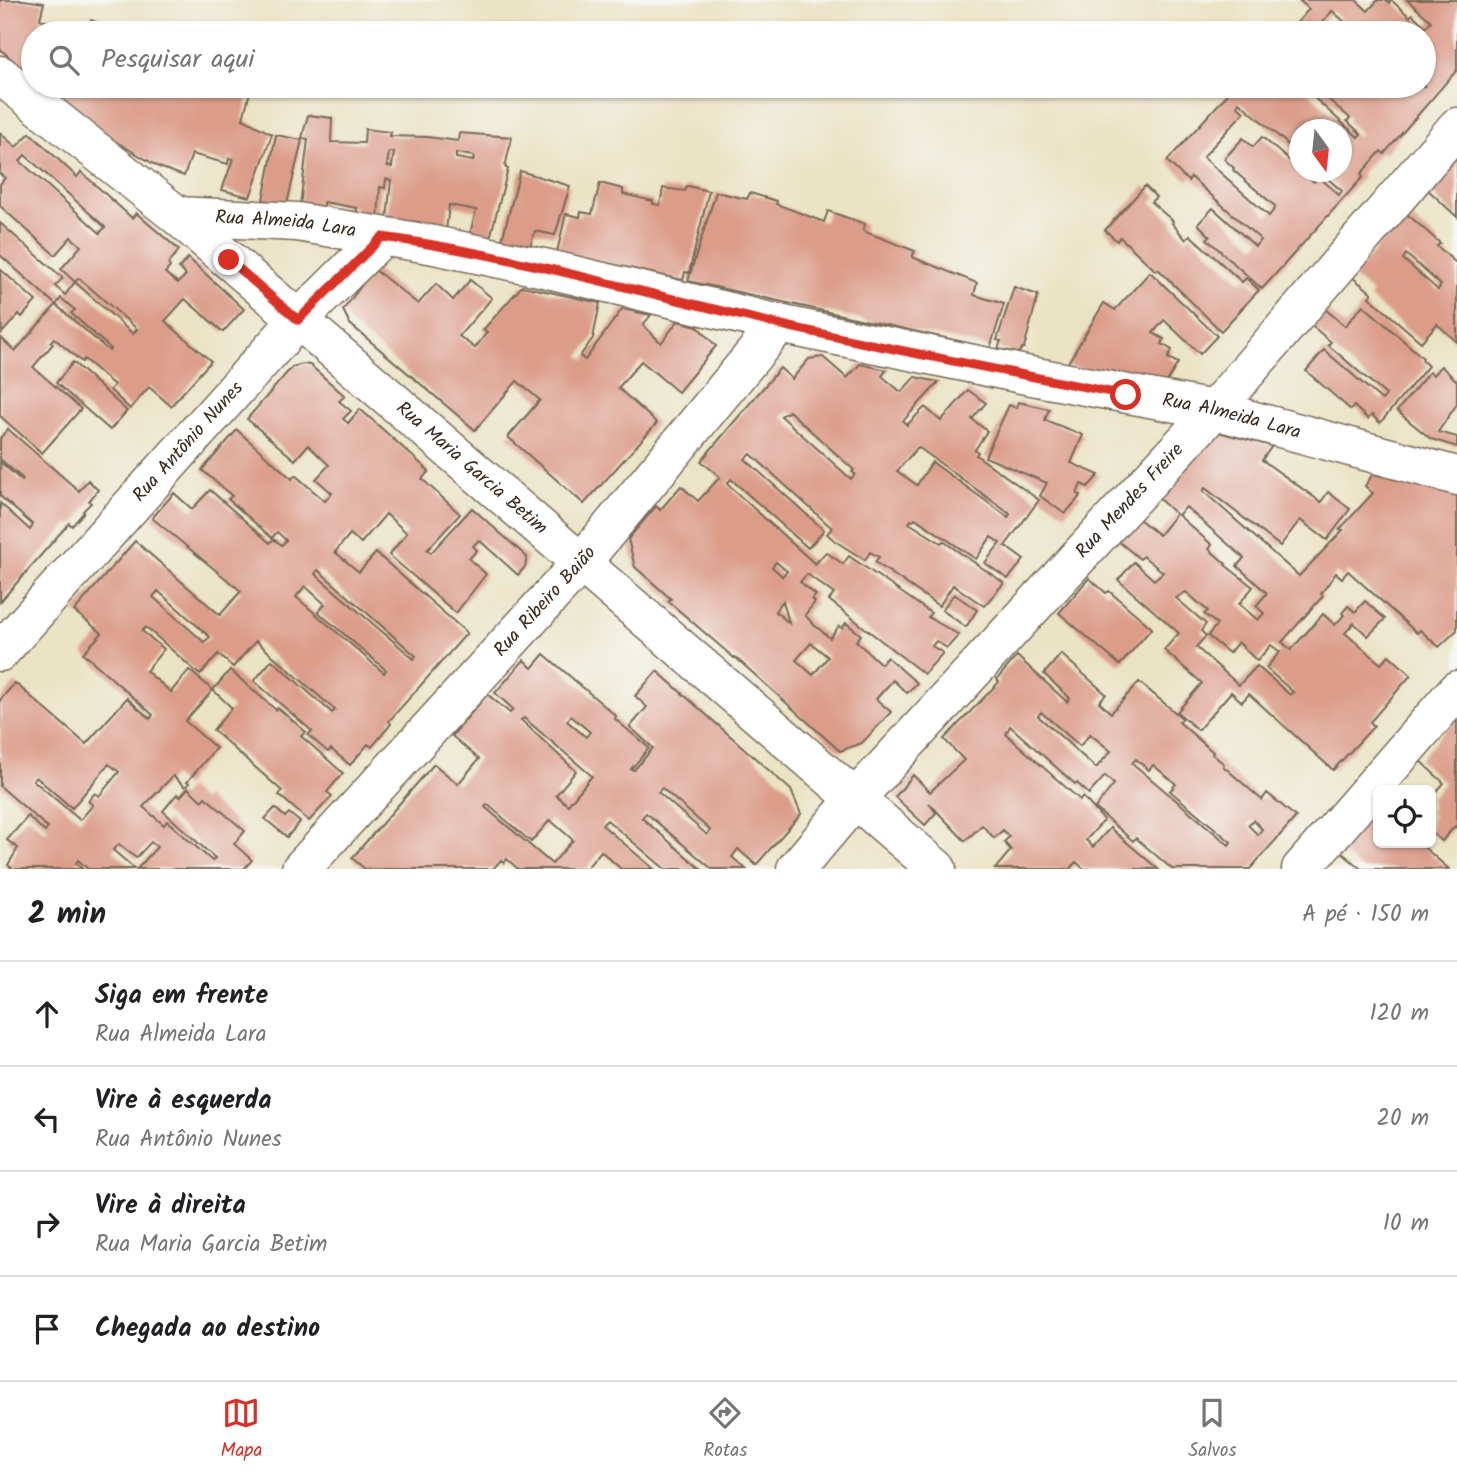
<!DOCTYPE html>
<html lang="pt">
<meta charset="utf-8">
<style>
:root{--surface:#fff;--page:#f6f6f6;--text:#202124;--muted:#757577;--line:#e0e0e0;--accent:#d93025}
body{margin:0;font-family:Kalam,sans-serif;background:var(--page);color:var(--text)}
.controls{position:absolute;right:21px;bottom:21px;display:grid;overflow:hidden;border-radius:10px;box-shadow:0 2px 5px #0004}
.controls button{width:63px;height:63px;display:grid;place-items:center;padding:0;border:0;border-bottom:2px solid var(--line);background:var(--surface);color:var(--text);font:35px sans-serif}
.compass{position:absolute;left:1289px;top:119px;width:63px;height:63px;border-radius:50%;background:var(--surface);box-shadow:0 2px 5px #0004;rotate:165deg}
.stop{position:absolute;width:21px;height:21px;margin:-16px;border:5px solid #d93025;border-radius:50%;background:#fff}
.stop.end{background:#d93025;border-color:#fff;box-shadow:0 2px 7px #0008}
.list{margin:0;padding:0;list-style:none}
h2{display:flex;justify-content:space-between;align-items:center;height:91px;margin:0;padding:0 28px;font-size:30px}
h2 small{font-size:23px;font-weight:400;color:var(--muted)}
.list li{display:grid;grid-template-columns:46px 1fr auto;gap:21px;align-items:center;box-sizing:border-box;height:105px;padding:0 28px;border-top:2px solid var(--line)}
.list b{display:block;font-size:26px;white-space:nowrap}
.list p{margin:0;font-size:23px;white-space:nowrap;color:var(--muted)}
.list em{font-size:23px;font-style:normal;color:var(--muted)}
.icon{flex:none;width:38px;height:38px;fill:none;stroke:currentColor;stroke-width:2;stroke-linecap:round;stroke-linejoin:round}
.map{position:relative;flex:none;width:1457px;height:869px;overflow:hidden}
.search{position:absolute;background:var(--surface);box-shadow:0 2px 5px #0004;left:21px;right:21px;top:21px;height:77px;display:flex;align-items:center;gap:18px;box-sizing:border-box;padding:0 24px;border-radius:38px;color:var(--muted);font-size:26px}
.sheet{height:511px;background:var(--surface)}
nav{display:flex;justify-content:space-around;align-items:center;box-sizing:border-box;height:98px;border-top:2px solid var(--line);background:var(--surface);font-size:19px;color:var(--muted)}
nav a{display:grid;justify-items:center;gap:4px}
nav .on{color:var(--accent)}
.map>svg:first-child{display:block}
.building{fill:#dc9c8a;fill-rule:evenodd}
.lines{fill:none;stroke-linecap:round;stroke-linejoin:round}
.minor-casing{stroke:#786b58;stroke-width:41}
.minor{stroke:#fff;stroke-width:38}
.route{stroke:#d93025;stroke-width:9}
.labels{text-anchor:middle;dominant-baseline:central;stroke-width:7;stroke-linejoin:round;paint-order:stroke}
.street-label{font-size:19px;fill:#3b2a1e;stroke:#f6f6f2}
</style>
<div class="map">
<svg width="1457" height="869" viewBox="0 0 1457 869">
<rect width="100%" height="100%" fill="#f6f6f2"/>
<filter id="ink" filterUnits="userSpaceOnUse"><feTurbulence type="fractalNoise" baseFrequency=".0143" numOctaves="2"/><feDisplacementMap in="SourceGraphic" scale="14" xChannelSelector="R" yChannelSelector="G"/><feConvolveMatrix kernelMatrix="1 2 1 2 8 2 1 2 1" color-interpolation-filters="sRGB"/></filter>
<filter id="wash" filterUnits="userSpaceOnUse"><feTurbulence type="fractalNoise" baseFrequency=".00686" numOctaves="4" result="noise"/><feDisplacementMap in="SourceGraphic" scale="28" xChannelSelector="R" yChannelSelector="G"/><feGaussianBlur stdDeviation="1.57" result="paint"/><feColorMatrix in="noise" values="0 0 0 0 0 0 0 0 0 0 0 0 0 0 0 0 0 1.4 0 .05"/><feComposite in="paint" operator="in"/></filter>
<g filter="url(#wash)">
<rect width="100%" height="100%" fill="#eae3c4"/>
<g id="blocks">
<g class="building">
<path d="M 0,0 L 24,0 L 44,3 L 40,19 L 76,33 L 33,33 L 33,67 L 28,65 L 26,72 L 0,49 Z"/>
<path d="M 1299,0 L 1356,0 L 1368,11 L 1378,0 L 1386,0 L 1389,3 L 1391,0 L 1410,17 L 1412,14 L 1426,27 L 1431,21 L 1407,0 L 1457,0 L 1457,70 L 1384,154 L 1381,151 L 1361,174 L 1363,177 L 1262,289 L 1207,239 L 1210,236 L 1198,224 L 1213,208 L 1255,246 L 1261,240 L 1191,177 L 1188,181 L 1167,161 L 1235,86 L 1301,86 L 1358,137 L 1361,134 L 1347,121 L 1350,118 L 1313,86 L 1424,86 L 1424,33 L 1348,33 L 1352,28 L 1332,11 L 1323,21 L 1337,33 L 1288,33 L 1309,9 ZM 1239,102 L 1299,154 L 1299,130 L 1342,130 L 1342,172 L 1320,172 L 1342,191 L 1339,195 L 1319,177 L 1314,182 L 1262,137 L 1253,147 L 1243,138 L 1224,159 L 1234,168 L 1233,170 L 1276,207 L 1269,216 L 1203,157 L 1244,112 L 1237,106 Z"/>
<path d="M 91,20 L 121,33 L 86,33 Z"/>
<path d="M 53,86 L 92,86 L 95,89 L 97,86 L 224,86 L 250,92 L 243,119 L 272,134 L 250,197 L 222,190 L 233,159 L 229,158 L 228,164 L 192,154 L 184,176 L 159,167 L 103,134 L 50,94 Z"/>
<path d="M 308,115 L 332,118 L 331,142 L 364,143 L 365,129 L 391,132 L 390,136 L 427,137 L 458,141 L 459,133 L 512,137 L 505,167 L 508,169 L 490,238 L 470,234 L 476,210 L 449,205 L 446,231 L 419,227 L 419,222 L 387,219 L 391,180 L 386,179 L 385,188 L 380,187 L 378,219 L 356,216 L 357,208 L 324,202 L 324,210 L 300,206 L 308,139 L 302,138 ZM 389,152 L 394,152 L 392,167 L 387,166 ZM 456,153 L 474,156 L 473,161 L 456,158 Z"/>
<path d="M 0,133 L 16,147 L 30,133 L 77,177 L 81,172 L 132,218 L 136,213 L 179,250 L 168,264 L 170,267 L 165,273 L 178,283 L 186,275 L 179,268 L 188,258 L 244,309 L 223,332 L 185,299 L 165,321 L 211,361 L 171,406 L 149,387 L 130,409 L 110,390 L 114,385 L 84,359 L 82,362 L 54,338 L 50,342 L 53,344 L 33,367 L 81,409 L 42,453 L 0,416 L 0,337 L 15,351 L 56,305 L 109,351 L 111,349 L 71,313 L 75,310 L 61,298 L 56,305 L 0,255 L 0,223 L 63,278 L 55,286 L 65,295 L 75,282 L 61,269 L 81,246 L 71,237 L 55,255 L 0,206 L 0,184 L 5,178 L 0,174 ZM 25,155 L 105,227 L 100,233 L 20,161 ZM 79,278 L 137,329 L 133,334 L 75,282 Z"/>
<path d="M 276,135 L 302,140 L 287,204 L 263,200 Z"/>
<path d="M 1457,156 L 1457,217 L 1427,189 Z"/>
<path d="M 520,171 L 570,186 L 555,235 L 535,231 L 530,246 L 502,240 Z"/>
<path d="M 600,183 L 623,189 L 623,194 L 653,201 L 653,204 L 660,205 L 663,188 L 685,191 L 687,186 L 709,191 L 689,273 L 685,272 L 683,280 L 557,252 L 566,214 L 580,217 L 581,212 L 592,214 Z"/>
<path d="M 1145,186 L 1156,197 L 1151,202 L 1173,221 L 1172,223 L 1186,240 L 1190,235 L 1242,282 L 1246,278 L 1259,290 L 1221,331 L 1158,269 L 1156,271 L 1120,237 L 1117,241 L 1105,230 Z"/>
<path d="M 716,192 L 747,199 L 750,193 L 777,201 L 776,204 L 824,222 L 828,211 L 865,224 L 863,231 L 915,251 L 912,257 L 977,283 L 974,295 L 1004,304 L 990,348 L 688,281 Z"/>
<path d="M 1406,213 L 1440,243 L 1437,246 L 1457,264 L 1457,342 L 1437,324 L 1421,342 L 1369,297 L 1372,293 L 1352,277 ZM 1406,254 L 1441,285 L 1438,290 L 1403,259 Z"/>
<path d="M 0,269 L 36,301 L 22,317 L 19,314 L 2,333 Z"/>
<path d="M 374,269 L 418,304 L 436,284 L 453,300 L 470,280 L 492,298 L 459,336 L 475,348 L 487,332 L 483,330 L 522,286 L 600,303 L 593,338 L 580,356 L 585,360 L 622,309 L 651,315 L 643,325 L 661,343 L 678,321 L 697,326 L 716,346 L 678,392 L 641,361 L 618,388 L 657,423 L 584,504 L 508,437 L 540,400 L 517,381 L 475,430 L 350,324 L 343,310 Z"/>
<path d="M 1150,272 L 1217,336 L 1200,354 L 1164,320 L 1153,333 L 1164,339 L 1162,344 L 1172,350 L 1168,358 L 1178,363 L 1165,385 L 1066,366 L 1104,303 L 1115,310 Z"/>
<path d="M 1014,287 L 1038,295 L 1024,348 L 1022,348 L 1019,353 L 998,349 L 1001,341 L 997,340 Z"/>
<path d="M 1363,305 L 1423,358 L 1422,360 L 1428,366 L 1380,423 L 1372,415 L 1368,419 L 1354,406 L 1351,410 L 1306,371 L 1324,350 L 1382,400 L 1386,395 L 1328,345 L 1331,342 L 1311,325 L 1325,309 L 1345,326 Z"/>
<path d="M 823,357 L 847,378 L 860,364 L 887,370 L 882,376 L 901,392 L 915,377 L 939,382 L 903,421 L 907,425 L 925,407 L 941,421 L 968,390 L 986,403 L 972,419 L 987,431 L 975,450 L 978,452 L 976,455 L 1039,500 L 1005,546 L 1024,560 L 1008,579 L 985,563 L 1000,543 L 991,537 L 976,559 L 915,518 L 913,521 L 911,520 L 909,523 L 941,543 L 943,541 L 1004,583 L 984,606 L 953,585 L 939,606 L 875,562 L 879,557 L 870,552 L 865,560 L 835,541 L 827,534 L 832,528 L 751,454 L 745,459 L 824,530 L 808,548 L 731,479 L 727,484 L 815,564 L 826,552 L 843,564 L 849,556 L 931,613 L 928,617 L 959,635 L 947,648 L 936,641 L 932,646 L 943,653 L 924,674 L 829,600 L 834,594 L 807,574 L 800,582 L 816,595 L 812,599 L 815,602 L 805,615 L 813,624 L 830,638 L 839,626 L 842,628 L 846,623 L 861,635 L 856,641 L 881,664 L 887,657 L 917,683 L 907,693 L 893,680 L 876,699 L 891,712 L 862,743 L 840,751 L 735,657 L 734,658 L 668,601 L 671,599 L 635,567 L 628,539 L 656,506 L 660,510 L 681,486 L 698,501 L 720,477 L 701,461 L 780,368 L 792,379 L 809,359 ZM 789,411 L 854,470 L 852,472 L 855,474 L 851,479 L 781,416 ZM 918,447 L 1010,514 L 1008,517 L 932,462 L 917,485 L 897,471 ZM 776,562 L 787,571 L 782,576 L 772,567 ZM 783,601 L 789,623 L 775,611 ZM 811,643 L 828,657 L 813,675 L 796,660 Z"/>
<path d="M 73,362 L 127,411 L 110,430 L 56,383 Z"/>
<path d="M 303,364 L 310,365 L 345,396 L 339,401 L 351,411 L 343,419 L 348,423 L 360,409 L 429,471 L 422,479 L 460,514 L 427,550 L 431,553 L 472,508 L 527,557 L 525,567 L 518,575 L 479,540 L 473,546 L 477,550 L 469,559 L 486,574 L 456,613 L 389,555 L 407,533 L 386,514 L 361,543 L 350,534 L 335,552 L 359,572 L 376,553 L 467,633 L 389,721 L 391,724 L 372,747 L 368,744 L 350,765 L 331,749 L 328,752 L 308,735 L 312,731 L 254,681 L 272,660 L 332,713 L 335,710 L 256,641 L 233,667 L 218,654 L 200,675 L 146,627 L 142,631 L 164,649 L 146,671 L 171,692 L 189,670 L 213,690 L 185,721 L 216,748 L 187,782 L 189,783 L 185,787 L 173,776 L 143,807 L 164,825 L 167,821 L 212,861 L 215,858 L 163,811 L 177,794 L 180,797 L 188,788 L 202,801 L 205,797 L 245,831 L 234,844 L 252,860 L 244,869 L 137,869 L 157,847 L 151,842 L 136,858 L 119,844 L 113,850 L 135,869 L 88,869 L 78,860 L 76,863 L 82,869 L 13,869 L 8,865 L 18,848 L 7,840 L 28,816 L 45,832 L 48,828 L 0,786 L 0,700 L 15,683 L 86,744 L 127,698 L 150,719 L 153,715 L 83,653 L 102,633 L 74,611 L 135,541 L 220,615 L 241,591 L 152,518 L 174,493 L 192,509 L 210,490 L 270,543 L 273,539 L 282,545 L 286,540 L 277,532 L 272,538 L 228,499 L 232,496 L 202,470 L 237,430 L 292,479 L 295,475 L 325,501 L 332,493 L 316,479 L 329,465 L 308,445 L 295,460 L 247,419 L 292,367 ZM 318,570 L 416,656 L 414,659 L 315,574 ZM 305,586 L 325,604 L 318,612 L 386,670 L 384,673 L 296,597 ZM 158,591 L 210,637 L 204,642 L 153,597 ZM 109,764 L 119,772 L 99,796 L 95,793 L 88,801 L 93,805 L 80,820 L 33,780 L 36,777 L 72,808 Z"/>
<path d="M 1441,366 L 1457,381 L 1457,404 L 1438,432 L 1457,437 L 1457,447 L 1431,439 L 1397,411 L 1429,372 L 1433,375 Z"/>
<path d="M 1018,402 L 1049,409 L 1045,420 L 1083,435 L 1071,463 L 1099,475 L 1088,487 L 1081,484 L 1077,494 L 1081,495 L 1065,514 L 1040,496 L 1047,483 L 985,457 L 1009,405 L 1016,408 Z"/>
<path d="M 8,429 L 79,491 L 88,480 L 98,490 L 89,501 L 91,503 L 83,511 L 84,512 L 72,526 L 69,523 L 0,602 L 0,503 L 30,530 L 33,525 L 0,496 L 0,462 L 22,481 L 23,479 L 0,459 L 0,438 Z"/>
<path d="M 1218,432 L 1272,446 L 1262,460 L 1321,502 L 1328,492 L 1350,509 L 1327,540 L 1300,520 L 1280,546 L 1205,488 L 1203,491 L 1299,576 L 1343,530 L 1340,529 L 1373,493 L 1365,486 L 1373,474 L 1457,494 L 1457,630 L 1439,647 L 1420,630 L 1417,633 L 1348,571 L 1342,578 L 1336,573 L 1321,594 L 1323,596 L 1282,642 L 1291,650 L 1323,614 L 1335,625 L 1344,615 L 1342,613 L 1348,606 L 1355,612 L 1365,601 L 1385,619 L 1368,636 L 1354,623 L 1345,633 L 1381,664 L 1389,655 L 1411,675 L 1370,722 L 1374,726 L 1333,770 L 1249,694 L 1242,702 L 1231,692 L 1198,730 L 1177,712 L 1202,683 L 1164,650 L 1179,633 L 1118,580 L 1134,562 L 1154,580 L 1163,572 L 1143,556 L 1140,559 L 1118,541 L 1139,519 L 1159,535 L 1176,514 L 1158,498 ZM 1186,507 L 1244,558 L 1237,566 L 1267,593 L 1256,606 L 1264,613 L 1258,620 L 1239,604 L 1253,587 L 1225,565 L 1226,564 L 1209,549 L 1212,545 L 1178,515 ZM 1186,592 L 1208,611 L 1204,614 L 1217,624 L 1208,636 L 1229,653 L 1238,642 L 1257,661 L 1271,645 L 1280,652 L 1266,668 L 1293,692 L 1290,695 L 1257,666 L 1239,685 L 1196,647 L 1206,636 L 1201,631 L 1206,624 L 1176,598 Z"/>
<path d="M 1089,578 L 1106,593 L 1109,591 L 1152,628 L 1120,665 L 1059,613 Z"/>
<path d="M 954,594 L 977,610 L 966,627 L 942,610 Z"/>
<path d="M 544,654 L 616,716 L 615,719 L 649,748 L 631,769 L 634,770 L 653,748 L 630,727 L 647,707 L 635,696 L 657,671 L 791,790 L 801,814 L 756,865 L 738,849 L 732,857 L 746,869 L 712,869 L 646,813 L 642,818 L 701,869 L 665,869 L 607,820 L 602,825 L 654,869 L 621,869 L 601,851 L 586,869 L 518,869 L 507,859 L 504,863 L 501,860 L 493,869 L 365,869 L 352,858 L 434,764 L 458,784 L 479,759 L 452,736 L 487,694 L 510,713 L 513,709 L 495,693 L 524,660 L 532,668 ZM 571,716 L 590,732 L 586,737 L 567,721 ZM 524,718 L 592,776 L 568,805 L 556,795 L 576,771 L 521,720 ZM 662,788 L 710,830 L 707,835 L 658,792 ZM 487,804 L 531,842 L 550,820 L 573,840 L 552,864 L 485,807 Z"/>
<path d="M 1061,654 L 1106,694 L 1099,702 L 1111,713 L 1139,682 L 1183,719 L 1179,722 L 1213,752 L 1212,754 L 1224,764 L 1223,766 L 1262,800 L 1267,793 L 1296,817 L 1250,869 L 1172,869 L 1136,838 L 1133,841 L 1095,808 L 1114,784 L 1105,776 L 1089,794 L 1077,783 L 1075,784 L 1010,726 L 1006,734 L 1080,800 L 1083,797 L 1104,820 L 1086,840 L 1093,847 L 1110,828 L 1158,869 L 1084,869 L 1076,862 L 1070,869 L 995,869 L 1011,850 L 1004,842 L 1009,837 L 1003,830 L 994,838 L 982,825 L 965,841 L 929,803 L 936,813 L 925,825 L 895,797 L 913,775 L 930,792 L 964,760 L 944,739 L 999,682 L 997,679 L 1017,656 L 1067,702 L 1070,698 L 1044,674 ZM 1041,712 L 1080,746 L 1090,734 L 1111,751 L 1096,768 L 1038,716 ZM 1136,759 L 1149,770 L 1153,765 L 1176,784 L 1170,791 L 1231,842 L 1229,845 L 1132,763 ZM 1253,820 L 1262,829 L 1258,835 L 1248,825 Z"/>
<path d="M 230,670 L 276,710 L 278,708 L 306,732 L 301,736 L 343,773 L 327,792 L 332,796 L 309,821 L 279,795 L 282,791 L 213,730 L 232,708 L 213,690 Z"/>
<path d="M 1457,716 L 1457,828 L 1455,826 L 1442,841 L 1431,832 L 1431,819 L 1433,816 L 1431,814 L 1431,798 L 1444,783 L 1419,760 Z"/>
<path d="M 1378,807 L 1378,843 L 1419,843 L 1449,869 L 1361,869 L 1340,851 Z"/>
<path d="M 275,808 L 285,817 L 289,813 L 300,822 L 287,837 L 265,819 Z"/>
</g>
</g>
</g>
<g filter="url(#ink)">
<use href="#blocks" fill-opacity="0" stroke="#786b58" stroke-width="2"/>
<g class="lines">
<g class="minor-casing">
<g id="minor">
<path id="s1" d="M 0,75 L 178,216 L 937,869"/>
<path id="s2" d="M 178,216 L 297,222 L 429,244 L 544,268 L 779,324 L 1026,375 L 1214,410 L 1457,476"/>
<path id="s3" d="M 0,652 L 298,320 L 382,237"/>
<path id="s4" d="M 301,869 L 581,563 L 779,324"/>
<path id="s5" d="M 796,869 L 856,798 L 1214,410 L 1457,127"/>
<path d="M 1301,869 L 1457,690"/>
</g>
</g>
<use href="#minor" class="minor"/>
</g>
</g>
<g class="lines" filter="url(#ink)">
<path class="route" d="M 229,260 L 298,320 L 382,237 C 515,255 646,294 777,324 C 892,350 1010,372 1126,395"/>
</g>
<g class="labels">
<g class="street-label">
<text stroke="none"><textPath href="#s2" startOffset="108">Rua Almeida Lara</textPath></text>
<text stroke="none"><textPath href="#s2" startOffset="1074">Rua Almeida Lara</textPath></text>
<text stroke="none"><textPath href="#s3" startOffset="282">Rua Antônio Nunes</textPath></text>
<text stroke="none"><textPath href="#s1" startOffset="614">Rua Maria Garcia Betim</textPath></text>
<text stroke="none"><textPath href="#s5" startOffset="497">Rua Mendes Freire</textPath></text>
<text stroke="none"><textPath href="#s4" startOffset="362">Rua Ribeiro Baião</textPath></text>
</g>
</g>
</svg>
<div class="controls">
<button><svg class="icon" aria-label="locate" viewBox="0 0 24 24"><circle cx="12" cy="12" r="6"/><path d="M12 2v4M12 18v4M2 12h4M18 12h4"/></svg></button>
</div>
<svg class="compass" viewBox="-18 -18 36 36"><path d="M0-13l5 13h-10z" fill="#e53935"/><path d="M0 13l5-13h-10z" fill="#757577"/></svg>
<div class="stop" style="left:1126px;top:395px"></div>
<div class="stop end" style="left:229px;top:260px"></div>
<div class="search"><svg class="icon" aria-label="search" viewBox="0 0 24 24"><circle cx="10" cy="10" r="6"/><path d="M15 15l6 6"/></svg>Pesquisar aqui</div>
</div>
<section class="sheet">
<h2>2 min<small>A pé · 150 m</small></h2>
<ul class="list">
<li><svg class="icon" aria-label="ahead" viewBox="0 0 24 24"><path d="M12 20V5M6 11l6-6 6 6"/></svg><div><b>Siga em frente</b><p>Rua Almeida Lara</p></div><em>120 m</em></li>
<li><svg class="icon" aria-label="left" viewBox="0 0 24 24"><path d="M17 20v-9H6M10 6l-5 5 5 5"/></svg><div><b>Vire à esquerda</b><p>Rua Antônio Nunes</p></div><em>20 m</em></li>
<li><svg class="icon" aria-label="right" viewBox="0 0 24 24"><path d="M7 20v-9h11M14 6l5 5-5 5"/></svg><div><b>Vire à direita</b><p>Rua Maria Garcia Betim</p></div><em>10 m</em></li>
<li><svg class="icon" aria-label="arrive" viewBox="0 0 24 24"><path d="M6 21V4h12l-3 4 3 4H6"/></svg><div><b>Chegada ao destino</b></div></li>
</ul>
</section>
<nav>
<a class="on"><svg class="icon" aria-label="map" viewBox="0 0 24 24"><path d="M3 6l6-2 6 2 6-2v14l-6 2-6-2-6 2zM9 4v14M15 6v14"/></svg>Mapa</a>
<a><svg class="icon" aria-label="directions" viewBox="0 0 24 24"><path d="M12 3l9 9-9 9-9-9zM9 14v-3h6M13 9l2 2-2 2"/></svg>Rotas</a>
<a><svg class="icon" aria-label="saved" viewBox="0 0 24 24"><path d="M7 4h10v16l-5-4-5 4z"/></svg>Salvos</a>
</nav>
